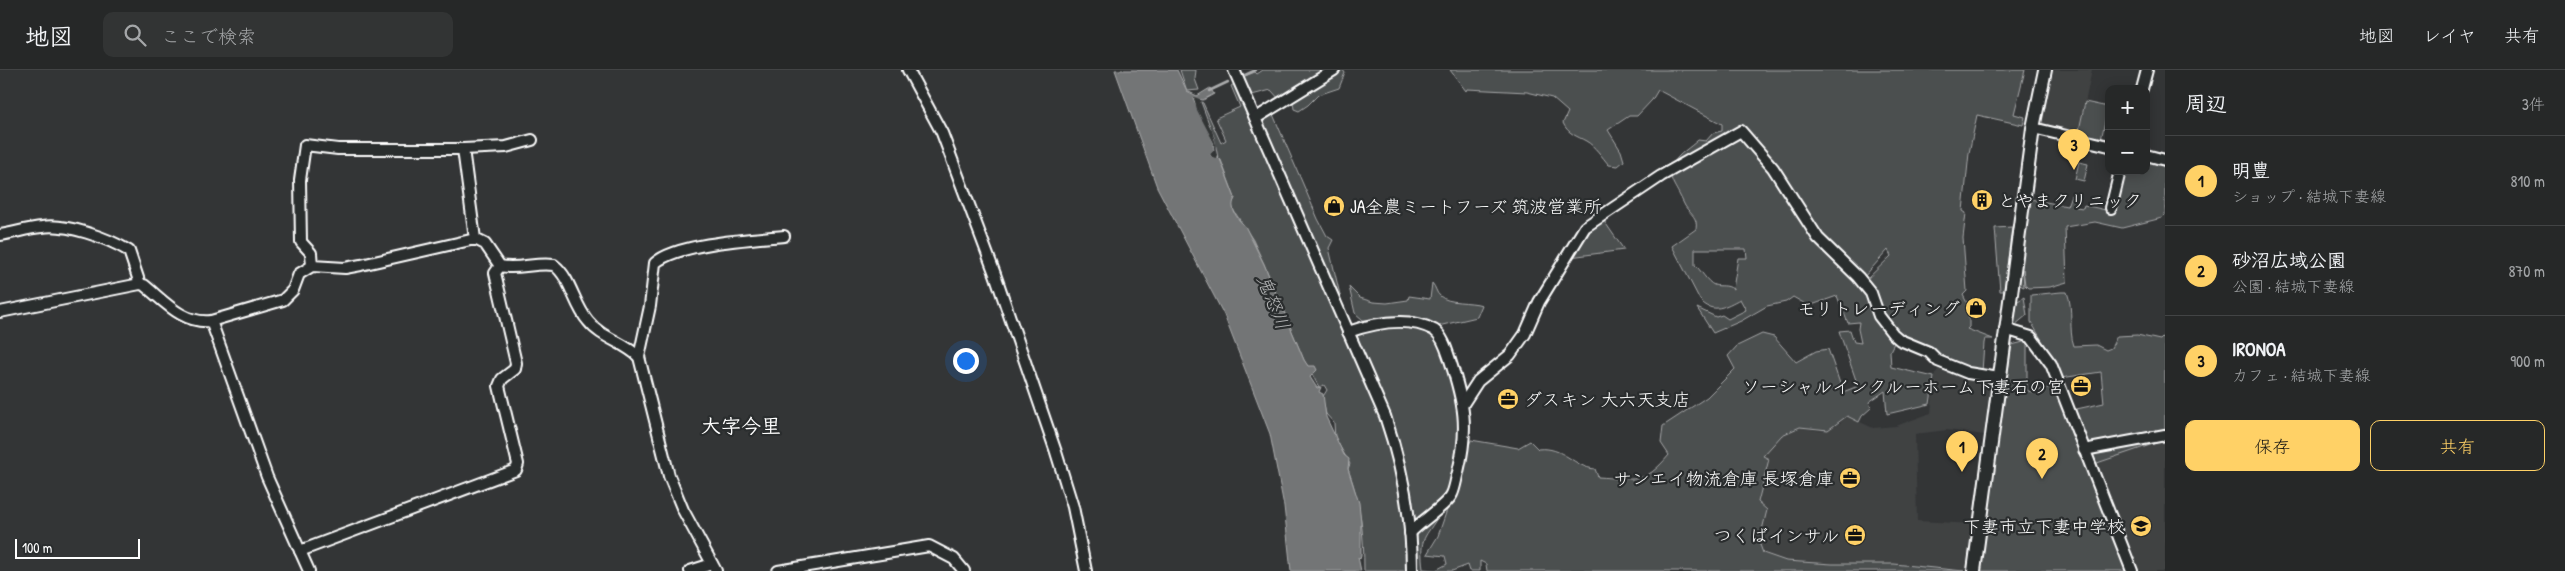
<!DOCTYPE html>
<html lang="ja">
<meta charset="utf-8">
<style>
:root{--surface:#262828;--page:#323434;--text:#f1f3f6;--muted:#a4a6a8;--line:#424445;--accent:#ffd166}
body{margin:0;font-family:"Patrick Hand","Klee One",sans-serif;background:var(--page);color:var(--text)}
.controls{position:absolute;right:15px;top:15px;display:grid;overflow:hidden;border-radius:10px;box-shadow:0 2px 12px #0003}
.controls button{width:45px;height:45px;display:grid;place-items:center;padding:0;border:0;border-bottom:1px solid var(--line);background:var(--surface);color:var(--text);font:25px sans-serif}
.scale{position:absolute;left:15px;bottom:12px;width:125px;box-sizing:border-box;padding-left:5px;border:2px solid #fff;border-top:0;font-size:14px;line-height:18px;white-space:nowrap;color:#fff;-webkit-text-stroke:4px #2a2d2e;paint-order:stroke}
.you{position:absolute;left:965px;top:290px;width:18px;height:18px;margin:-12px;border:4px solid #fff;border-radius:50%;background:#1a73e8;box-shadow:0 0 0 8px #1a73e833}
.badge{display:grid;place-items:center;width:32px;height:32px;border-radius:50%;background:var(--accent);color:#111;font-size:16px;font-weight:700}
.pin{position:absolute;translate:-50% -41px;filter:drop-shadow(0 1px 2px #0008)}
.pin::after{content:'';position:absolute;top:26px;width:18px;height:15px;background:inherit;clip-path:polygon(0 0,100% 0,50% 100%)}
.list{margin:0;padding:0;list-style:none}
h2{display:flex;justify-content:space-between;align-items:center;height:65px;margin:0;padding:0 20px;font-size:21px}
h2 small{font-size:16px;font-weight:400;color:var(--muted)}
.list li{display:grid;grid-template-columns:32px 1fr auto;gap:15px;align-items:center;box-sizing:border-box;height:90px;padding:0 20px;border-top:1px solid var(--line)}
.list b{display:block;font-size:19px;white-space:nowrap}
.list p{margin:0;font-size:16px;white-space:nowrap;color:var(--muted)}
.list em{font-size:16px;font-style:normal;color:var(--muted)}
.actions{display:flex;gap:10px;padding:15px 20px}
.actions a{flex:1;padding:11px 0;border:1px solid var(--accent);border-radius:10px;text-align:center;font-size:18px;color:var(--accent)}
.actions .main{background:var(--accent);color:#111}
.icon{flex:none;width:28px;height:28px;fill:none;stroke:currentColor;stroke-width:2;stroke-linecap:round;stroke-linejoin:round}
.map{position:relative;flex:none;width:2165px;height:501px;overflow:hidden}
header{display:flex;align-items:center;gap:30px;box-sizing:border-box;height:70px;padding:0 25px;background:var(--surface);border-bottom:1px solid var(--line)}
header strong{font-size:24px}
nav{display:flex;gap:28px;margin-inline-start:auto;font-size:18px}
.search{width:350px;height:45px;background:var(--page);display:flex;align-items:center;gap:12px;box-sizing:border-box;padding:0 18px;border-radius:10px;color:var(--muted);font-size:19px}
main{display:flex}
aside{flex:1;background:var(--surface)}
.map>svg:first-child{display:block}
.built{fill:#404243}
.green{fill:#4c4f50;stroke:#a6a7a8;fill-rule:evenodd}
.water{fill:#737576;stroke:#abacad}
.pier{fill:#333536}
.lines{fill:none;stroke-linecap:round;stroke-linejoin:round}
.stream{stroke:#abacad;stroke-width:2.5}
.minor-casing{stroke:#fff;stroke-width:14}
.major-casing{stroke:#fff;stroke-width:16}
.minor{stroke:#2a2d2e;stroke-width:10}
.major{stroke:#2a2d2e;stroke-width:12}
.labels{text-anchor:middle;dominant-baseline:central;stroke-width:4.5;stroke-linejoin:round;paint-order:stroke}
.poi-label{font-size:18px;fill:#fff;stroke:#2a2d2e;text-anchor:end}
.water-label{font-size:19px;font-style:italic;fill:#b2b3b4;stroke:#2a2d2e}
.quarter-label{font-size:20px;font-weight:bold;fill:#fff;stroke:#2a2d2e}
</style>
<header>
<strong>地図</strong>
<div class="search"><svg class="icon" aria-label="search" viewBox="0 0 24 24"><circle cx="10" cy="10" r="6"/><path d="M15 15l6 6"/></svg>ここで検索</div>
<nav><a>地図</a><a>レイヤ</a><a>共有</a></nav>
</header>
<main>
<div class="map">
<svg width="2165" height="501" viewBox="0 0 2165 501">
<rect width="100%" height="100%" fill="#333536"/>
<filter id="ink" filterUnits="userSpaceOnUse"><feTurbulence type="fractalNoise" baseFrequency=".02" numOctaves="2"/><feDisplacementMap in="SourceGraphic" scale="10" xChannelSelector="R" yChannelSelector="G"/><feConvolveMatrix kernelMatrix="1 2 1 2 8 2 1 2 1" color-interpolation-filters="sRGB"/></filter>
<g filter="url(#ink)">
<g class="built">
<path d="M 2053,0 L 2092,0 L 2078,65 L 2042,55 Z"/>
<path d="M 1943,293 L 1993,307 L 1985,365 L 1947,360 L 1915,364 L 1917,451 L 1975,454 L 1969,501 L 1894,494 L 1832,494 L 1786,491 L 1760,481 L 1759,472 L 1767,440 L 1758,433 L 1769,389 L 1763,386 L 1768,379 L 1782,365 L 1800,357 L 1821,361 L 1840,353 L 1847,346 L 1873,358 L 1896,356 L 1931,343 L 1935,304 Z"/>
<path d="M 2165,368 L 2165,501 L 2134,501 L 2088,385 Z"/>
</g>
<g class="green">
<path d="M 1180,0 L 1196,0 L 1195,9 L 1199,20 L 1187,21 Z"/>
<path d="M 1263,0 L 1330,0 L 1280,30 L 1271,20 L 1248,26 L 1240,8 L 1255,2 L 1257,4 Z"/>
<path d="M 1338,0 L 1343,0 L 1345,3 L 1339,18 L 1318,25 L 1308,35 L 1299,41 L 1294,39 L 1293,32 Z"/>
<path d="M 1450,0 L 2025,0 L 2014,44 L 2025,47 L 2023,55 L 1977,45 L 1969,83 L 1963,141 L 1966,143 L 1963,168 L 1967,221 L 1963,225 L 1969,237 L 1969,257 L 1967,259 L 1993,269 L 1985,269 L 1984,273 L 1982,302 L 1939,289 L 1907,270 L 1894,273 L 1890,281 L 1891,297 L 1934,307 L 1930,334 L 1887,344 L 1885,321 L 1869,332 L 1871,338 L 1862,346 L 1859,352 L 1847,346 L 1828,360 L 1800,357 L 1782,365 L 1763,386 L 1769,389 L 1758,432 L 1767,440 L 1759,472 L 1763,483 L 1786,491 L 1832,494 L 1894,494 L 1964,501 L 1487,501 L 1486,494 L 1480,491 L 1480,501 L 1470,501 L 1468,495 L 1452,501 L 1418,501 C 1412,486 1413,467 1423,454 C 1426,449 1435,446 1440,443 C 1425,470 1419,465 1423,499 L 1436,500 L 1447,494 L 1445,486 L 1427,484 L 1438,466 L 1471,370 L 1518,378 L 1530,371 L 1538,379 C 1564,376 1573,397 1595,399 L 1598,407 C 1635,409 1643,416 1669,385 L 1661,373 L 1663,356 L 1707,327 L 1735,299 L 1728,286 L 1737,276 L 1762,264 L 1774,267 L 1796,292 L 1816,281 L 1828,279 L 1843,322 L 1858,316 L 1839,261 L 1850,260 L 1854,272 L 1861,273 L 1858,259 L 1859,252 L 1848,253 L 1837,226 L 1809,236 L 1793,227 L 1786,232 L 1767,236 L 1741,251 L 1713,263 L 1697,238 L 1716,247 L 1722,245 L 1728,249 L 1746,240 L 1740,229 C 1726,236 1713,245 1700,230 L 1672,176 L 1696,159 C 1698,147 1691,145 1685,136 C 1683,133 1682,129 1680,126 C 1674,114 1667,107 1673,94 C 1678,84 1691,77 1698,70 L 1706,71 L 1713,63 L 1722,61 L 1722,54 L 1658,20 L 1652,30 L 1637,46 L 1629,46 L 1608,60 L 1621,81 L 1624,91 L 1618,96 L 1609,95 C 1602,87 1595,76 1586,71 C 1577,66 1568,64 1563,53 L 1568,42 L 1552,28 L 1527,22 L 1467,19 L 1466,21 ZM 1695,179 L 1746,179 L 1747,188 L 1738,188 L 1733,219 C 1726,214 1721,217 1714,215 C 1707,212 1701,200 1695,195 ZM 1888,180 L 1891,186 L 1865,211 L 1867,225 L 1863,208 Z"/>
<path d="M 1236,13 L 1383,351 C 1400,400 1406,449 1408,501 L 1364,501 C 1364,465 1361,434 1348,399 L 1350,394 L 1335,368 L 1334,353 L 1326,344 L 1322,328 L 1327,320 L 1324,315 L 1319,317 C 1313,307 1310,299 1304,290 L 1264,194 L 1253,170 L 1234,141 L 1232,135 L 1235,128 L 1221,90 L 1218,88 L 1214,67 L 1201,32 L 1203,33 L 1221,73 L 1226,70 L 1216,48 L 1240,37 L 1231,16 Z"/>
<path d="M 2085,32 L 2108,37 L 2101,70 L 2078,65 Z"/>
<path d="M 1272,42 L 1318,149 L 1327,166 L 1333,170 L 1329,178 L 1344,242 L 1262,53 L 1263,47 Z"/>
<path d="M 2149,89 L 2165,93 L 2165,145 L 2162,148 L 2122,158 L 2095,152 L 2065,157 L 2067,212 L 2050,217 L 2028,218 L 2025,215 L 2023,199 L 2024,217 L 2017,214 L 2030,129 L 2067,136 L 2071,125 L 2077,127 L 2076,137 L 2083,138 L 2084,135 L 2114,142 L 2125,101 L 2145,103 Z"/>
<path d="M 2079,92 L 2088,94 L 2084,111 L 2075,109 Z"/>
<path d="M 1602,148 L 1624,180 L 1570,187 L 1589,159 Z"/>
<path d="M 2012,157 L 2004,221 L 2000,221 L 1995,158 Z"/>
<path d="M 1432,213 C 1436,217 1436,223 1440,226 C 1448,234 1470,231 1482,235 L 1477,247 L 1438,256 L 1412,251 L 1363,250 L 1355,243 L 1349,217 L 1360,228 L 1373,232 L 1387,233 L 1408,230 L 1409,226 L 1430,229 Z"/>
<path d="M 2061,222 L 2067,222 C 2074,240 2068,259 2074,276 L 2096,275 L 2106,280 L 2111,278 L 2117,266 L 2137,265 L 2160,270 L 2165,265 L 2165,363 L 2087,381 L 2130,501 L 1977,501 L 2012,275 L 2027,271 L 2027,320 L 2032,323 L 2057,315 L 2072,340 L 2104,333 L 2101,302 L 2061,308 L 2055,292 L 2031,252 L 2031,225 Z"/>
<path d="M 2024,227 L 2027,245 L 2015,255 L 2013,251 L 2015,233 Z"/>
<path d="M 1409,256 L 1430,262 L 1440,273 L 1456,323 L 1462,364 L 1446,428 L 1413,454 L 1399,373 L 1356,270 L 1358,265 L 1374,257 Z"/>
<path d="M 2165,368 L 2165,370 L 2097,393 L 2100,402 L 2096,404 L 2088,385 L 2098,381 Z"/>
</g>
<path class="water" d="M 1115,0 L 1177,0 L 1187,21 L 1197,26 L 1210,18 L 1214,24 L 1203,30 L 1193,28 L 1214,73 L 1214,80 L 1210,84 L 1212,87 L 1217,86 L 1220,89 L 1235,128 C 1229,138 1237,149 1245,156 L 1264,194 L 1304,290 L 1308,296 L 1315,296 L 1317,300 L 1310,307 L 1317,318 L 1321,317 L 1319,322 L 1323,324 L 1326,347 L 1344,385 L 1349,389 L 1348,399 L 1359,433 L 1361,452 L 1361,486 L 1360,489 L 1358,487 L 1361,501 L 1291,501 L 1284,436 L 1270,364 L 1224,245 L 1157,117 Z"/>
<path class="pier" d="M 1194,27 L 1200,29 L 1201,32 L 1197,31 L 1199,39 L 1212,60 L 1216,75 L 1213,84 L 1217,84 L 1216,88 L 1212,87 L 1210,84 L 1214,80 L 1214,73 L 1197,40 Z"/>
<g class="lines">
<g class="stream">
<path d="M 1245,5 L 1256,0"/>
<path d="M 1209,21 L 1228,12"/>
</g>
<g class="minor-casing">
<g id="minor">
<path d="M 908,0 L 942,63 L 995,204 L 1056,382 L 1073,437 L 1086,501"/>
<path d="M 1234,0 L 1385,346 C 1402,396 1412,448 1412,501"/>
<path d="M 2142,19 L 2147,0"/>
<path d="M 1256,48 L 1334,0"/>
<path d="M 2033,58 L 2109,76"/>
<path d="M 463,79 L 506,77 L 532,70"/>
<path d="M 2146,85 L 2165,90"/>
<path d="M 2111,138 L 2120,101"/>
<path d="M 0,165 C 14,163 28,158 42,157 C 66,153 108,168 129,181 L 140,214"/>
<path d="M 312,196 L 311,183 L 301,172 L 300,110 L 305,75 L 338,79 L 463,79 L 475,169"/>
<path d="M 0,242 L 140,214 L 144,215 C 165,232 183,254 211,251 L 283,230 L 293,220 L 299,204 L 312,196 L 345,198 L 361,195 L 475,169 L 485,174 L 500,196 C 518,200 536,192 554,195 C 571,208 574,235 588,251 C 601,268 624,272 639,287"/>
<path d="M 211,251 L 267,407 L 309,501"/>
<path d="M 2005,259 L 2031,267 L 2051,294 L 2132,501"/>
<path d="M 1348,262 C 1374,253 1409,246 1434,260 C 1443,266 1447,281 1450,290 C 1464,333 1469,357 1458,402 C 1456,409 1455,418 1452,424 C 1447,435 1421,451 1410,463"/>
<path d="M 1463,334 L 1478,311 L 1510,285 L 1525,264 L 1539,232 L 1585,157 L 1661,106 L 1741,61 L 1773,98 L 1818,168 L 1858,207 L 1871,223 L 1879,246 L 1893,264 L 1900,270 L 1929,282 L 1938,291 L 1968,303 L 1999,308"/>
<path d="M 2084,380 L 2165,365"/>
<path d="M 300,481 L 516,400 L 518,394 L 499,316 L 502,309 L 515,299 L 516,293 L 495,203 L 500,196"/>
<path d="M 690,501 L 712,494"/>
<path d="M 716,501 L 683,440 L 669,406 L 639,287 L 650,236 L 655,193 C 678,173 752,169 784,166"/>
<path d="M 778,501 L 929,476 L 954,489 L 964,501"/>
</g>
</g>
<g class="major-casing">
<path id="major" d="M 1974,501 L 2033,58 L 2045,0"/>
</g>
<use href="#minor" class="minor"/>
<use href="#major" class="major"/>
</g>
</g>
<defs>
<g id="building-disc" transform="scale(1.125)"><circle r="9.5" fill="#ffd166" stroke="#2a2d2e"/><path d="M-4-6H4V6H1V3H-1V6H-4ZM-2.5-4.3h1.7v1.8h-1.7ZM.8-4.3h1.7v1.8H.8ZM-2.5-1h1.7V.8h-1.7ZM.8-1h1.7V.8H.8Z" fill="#111"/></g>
<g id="shop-disc" transform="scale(1.125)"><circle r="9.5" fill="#ffd166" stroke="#2a2d2e"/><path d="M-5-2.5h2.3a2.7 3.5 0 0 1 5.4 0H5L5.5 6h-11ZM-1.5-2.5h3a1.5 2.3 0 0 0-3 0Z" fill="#111"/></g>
<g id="office-disc" transform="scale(1.125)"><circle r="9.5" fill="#ffd166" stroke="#2a2d2e"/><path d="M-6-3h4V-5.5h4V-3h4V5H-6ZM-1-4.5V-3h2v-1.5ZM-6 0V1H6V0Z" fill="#111"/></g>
<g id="school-disc" transform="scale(1.125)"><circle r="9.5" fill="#ffd166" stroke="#2a2d2e"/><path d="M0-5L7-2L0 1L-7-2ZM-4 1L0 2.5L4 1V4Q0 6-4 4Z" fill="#111"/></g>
</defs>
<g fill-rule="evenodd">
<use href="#building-disc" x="1982" y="130"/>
<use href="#shop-disc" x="1334" y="136"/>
<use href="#shop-disc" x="1976" y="238"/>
<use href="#office-disc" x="2081" y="316"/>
<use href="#office-disc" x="1508" y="329"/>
<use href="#office-disc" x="1850" y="408"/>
<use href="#school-disc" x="2141" y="456"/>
<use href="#office-disc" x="1855" y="465"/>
</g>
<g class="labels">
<g class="poi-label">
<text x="1998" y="130" text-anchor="start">とやまクリニック</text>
<text x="1350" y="136" text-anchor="start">JA全農ミートフーズ 筑波営業所</text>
<text x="1960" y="238">モリトレーディング</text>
<text x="2065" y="316">ソーシャルインクルーホーム下妻石の宮</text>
<text x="1524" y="329" text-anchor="start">ダスキン 大六天支店</text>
<text x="1834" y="408">サンエイ物流倉庫 長塚倉庫</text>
<text x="2125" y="456">下妻市立下妻中学校</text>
<text x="1839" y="465">つくばインサル</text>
</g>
<g class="water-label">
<text transform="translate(1274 232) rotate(68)">鬼怒川</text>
</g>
<g class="quarter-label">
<text x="741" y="355">大字今里</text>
</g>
</g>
</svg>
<div class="controls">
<button>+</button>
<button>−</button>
</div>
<div class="scale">100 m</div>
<div class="you"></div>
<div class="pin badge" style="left:1962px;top:402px">1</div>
<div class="pin badge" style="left:2042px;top:409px">2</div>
<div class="pin badge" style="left:2074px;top:100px">3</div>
</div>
<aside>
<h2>周辺<small>3件</small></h2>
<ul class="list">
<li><span class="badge">1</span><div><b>明豊</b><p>ショップ · 結城下妻線</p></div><em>810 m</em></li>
<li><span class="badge">2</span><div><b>砂沼広域公園</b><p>公園 · 結城下妻線</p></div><em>870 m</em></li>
<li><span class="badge">3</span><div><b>IRONOA</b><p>カフェ · 結城下妻線</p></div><em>900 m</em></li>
</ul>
<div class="actions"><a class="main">保存</a><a>共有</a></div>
</aside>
</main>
